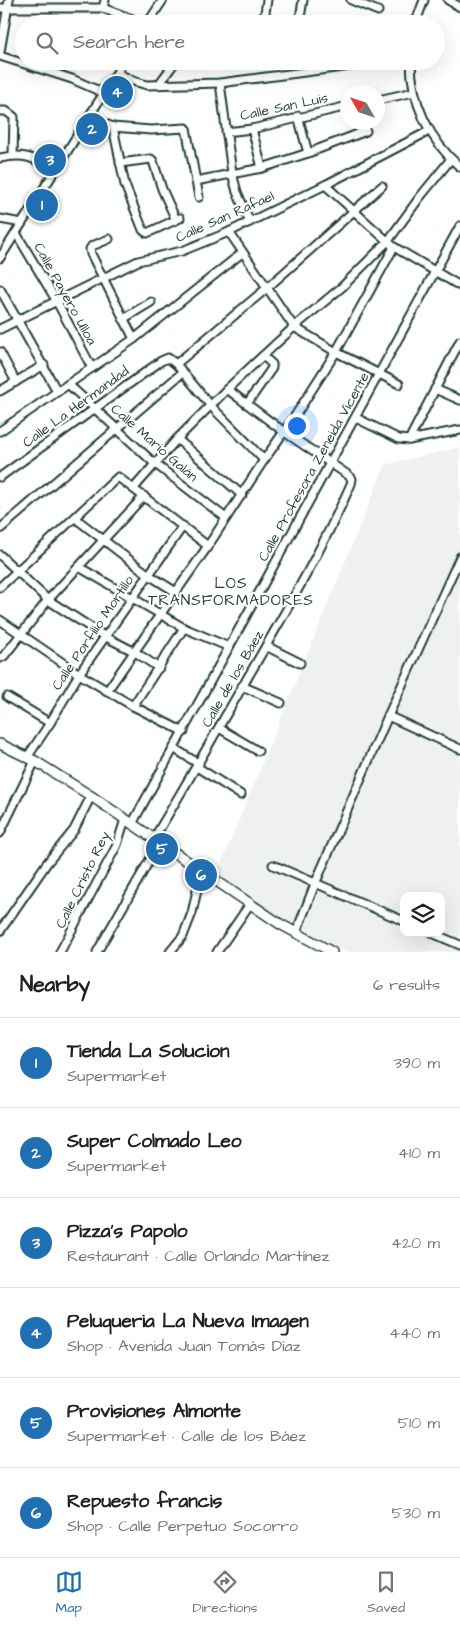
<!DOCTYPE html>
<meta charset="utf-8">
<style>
:root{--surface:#fff;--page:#f2f2f2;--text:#202124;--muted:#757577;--line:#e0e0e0;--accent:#1f6fb2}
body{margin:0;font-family:"Architects Daughter",sans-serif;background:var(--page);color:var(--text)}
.controls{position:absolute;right:15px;bottom:15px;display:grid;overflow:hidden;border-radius:10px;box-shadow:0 5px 20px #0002}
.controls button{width:45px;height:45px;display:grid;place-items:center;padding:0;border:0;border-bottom:1px solid var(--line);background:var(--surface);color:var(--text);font:25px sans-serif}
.compass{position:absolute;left:340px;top:85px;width:45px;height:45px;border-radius:50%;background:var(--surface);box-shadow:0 5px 20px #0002;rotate:309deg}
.you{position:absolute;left:296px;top:425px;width:18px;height:18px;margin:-12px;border:4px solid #fff;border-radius:50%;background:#1a73e8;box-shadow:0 0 0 8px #1a73e833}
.badge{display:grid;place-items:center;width:32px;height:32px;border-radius:50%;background:var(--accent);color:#fff;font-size:16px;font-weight:700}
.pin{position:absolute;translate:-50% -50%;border:2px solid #fff;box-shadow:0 1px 5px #0006}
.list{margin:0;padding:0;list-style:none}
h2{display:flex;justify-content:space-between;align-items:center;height:65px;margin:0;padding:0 20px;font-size:21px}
h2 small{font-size:16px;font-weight:400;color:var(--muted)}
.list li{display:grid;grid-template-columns:32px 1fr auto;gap:15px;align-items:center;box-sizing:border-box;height:90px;padding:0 20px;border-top:1px solid var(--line)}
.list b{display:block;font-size:19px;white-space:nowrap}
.list p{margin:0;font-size:16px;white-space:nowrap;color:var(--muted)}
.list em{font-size:16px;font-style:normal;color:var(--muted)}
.icon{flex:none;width:28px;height:28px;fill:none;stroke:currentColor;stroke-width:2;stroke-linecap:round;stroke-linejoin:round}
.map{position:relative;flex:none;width:460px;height:952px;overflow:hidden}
.search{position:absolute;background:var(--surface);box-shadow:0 5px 20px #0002;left:15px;right:15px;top:15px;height:55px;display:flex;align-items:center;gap:12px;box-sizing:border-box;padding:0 18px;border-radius:28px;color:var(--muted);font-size:19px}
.sheet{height:605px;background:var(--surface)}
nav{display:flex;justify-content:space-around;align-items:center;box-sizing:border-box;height:70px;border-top:1px solid var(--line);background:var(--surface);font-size:14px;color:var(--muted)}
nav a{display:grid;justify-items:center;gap:2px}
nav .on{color:var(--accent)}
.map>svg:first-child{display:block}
.built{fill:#eef1f0;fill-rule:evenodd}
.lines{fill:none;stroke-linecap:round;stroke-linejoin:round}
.minor-casing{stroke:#1f3d34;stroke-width:11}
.major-casing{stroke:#1f3d34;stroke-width:12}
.minor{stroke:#fff;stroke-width:7}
.major{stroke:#fff;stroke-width:9}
.labels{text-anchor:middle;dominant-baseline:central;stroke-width:4.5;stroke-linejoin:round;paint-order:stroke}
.street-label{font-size:14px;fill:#1f3d34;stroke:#fff}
.neighbourhood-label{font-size:15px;letter-spacing:1px;fill:#1f3d34;stroke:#fff}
</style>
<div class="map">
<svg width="460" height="952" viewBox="0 0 460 952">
<rect width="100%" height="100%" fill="#fff"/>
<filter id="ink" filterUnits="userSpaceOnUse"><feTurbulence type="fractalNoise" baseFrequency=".02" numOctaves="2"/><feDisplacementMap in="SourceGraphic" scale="10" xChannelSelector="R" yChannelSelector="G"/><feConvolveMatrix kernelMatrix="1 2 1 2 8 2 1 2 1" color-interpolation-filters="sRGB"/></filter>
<g filter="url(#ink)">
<path class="built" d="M 460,447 L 460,952 L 346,952 L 305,934 L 216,876 L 385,465 ZM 404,896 L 441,896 L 441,933 L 404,933 Z"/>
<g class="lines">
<g class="minor-casing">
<g id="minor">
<path d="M 267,0 L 265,13 L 267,24"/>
<path d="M 351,0 L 378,11"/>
<path d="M 448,0 L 460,7"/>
<path d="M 0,8 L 103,8 L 145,24"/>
<path d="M 103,8 L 105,0"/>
<path d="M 147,24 L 163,0"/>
<path d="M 299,24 L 303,0"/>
<path d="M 415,24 L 424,0"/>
<path d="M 0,52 L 9,0"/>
<path d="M 0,56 L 72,79 L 104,93"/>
<path d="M 411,61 C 411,102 429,140 460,167"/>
<path d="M 117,73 L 133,81 L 147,85 L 220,83 L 389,61"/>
<path d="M 220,83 L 232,173 L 237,192 L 250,222"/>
<path d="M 159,84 L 176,61"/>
<path d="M 378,100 L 414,92"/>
<path d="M 0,111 L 6,111 L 14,117 L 13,155"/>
<path d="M 298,116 L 308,153"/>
<path d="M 89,117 L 113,127 L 151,130 L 186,128 L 199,197"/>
<path d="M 113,127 L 125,185 L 143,230 L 147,233 L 180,218"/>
<path d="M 252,129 L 262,168"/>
<path d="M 226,132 L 252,129 L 348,106"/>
<path d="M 0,158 C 25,153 34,157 54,172"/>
<path d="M 120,163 L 151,159 L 153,161 L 162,189 L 176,220"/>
<path d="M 196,181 L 262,168 L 308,153 L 366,131"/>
<path d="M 325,185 L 394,247 L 460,286"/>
<path d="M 0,219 L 22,223"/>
<path d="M 229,232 L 294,327 L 336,352 L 399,384"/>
<path d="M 16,233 L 56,300 L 92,368"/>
<path d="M 109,239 L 92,246 L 90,249 L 91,254 L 134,339"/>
<path d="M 0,258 L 124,61"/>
<path d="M 0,289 L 57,391"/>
<path d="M 123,319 L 151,302"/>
<path d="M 0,329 L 138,261 L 182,251 L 229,232 L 325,185 L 429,131"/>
<path d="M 0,352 L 16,382"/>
<path d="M 176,364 L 267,288 L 382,186"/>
<path d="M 68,384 L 154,463 L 226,518"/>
<path d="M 435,389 L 460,400"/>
<path d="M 0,391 L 44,365"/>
<path d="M 247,404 L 272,368 L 272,364 L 263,356"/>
<path d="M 356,418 L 399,439 L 409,440 L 460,430"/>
<path d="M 0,431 L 134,339 L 242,253"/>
<path d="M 177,439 L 242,495"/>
<path d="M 409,440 L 460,341"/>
<path d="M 0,477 L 161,361 L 168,358 L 176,364 L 211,406 L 264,460"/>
<path d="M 134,488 L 177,439 L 227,389 L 294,327 L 342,287 L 388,241 L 420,197 L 451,159"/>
<path d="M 75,518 L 149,575 L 176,592"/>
<path d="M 0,529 L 182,373"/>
<path d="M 0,555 L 48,600 L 104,636 L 135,652 L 159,668"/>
<path d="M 79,567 L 184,628 L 229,647"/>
<path d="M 0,587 L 118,477 L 208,546"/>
<path d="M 0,620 L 79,674 L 133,706 L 184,732"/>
<path d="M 266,646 L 300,663"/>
<path d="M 0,658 L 4,656 L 48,600 L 144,496"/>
<path d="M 242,686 L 281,703"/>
<path d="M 107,691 L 208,546 L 264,460 L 295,416 L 336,352 L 394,247"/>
<path d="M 7,697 L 50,723"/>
<path d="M 133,706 L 184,628"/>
<path d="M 388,716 L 460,749"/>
<path d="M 219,728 L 258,751"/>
<path d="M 175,749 L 199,764"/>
<path d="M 28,756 L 50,723 L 79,674 L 183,526"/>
<path d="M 197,767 L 241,795"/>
<path d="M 132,824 L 460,226"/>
<path d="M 0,833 L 35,761"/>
<path d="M 154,838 C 185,787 214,735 244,684 C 282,618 320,554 351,484 L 352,479 L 348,475 L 283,431 L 227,389"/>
<path d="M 273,865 L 404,921"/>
<path d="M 0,931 L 47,863 L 74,830 L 91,796"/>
<path d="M 296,933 L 315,884 L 388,716 L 460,557"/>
<path d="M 432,933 L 460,945"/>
<path d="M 60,952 L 117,845 L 125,819"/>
<path d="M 97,952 L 160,842"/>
<path d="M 170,952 L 183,936 L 192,913 L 197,890 L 206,873"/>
<path d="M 217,952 L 250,904"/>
</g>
</g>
<g class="major-casing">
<path id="major" d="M 0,744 L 35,761 L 91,796 L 280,924 L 332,952"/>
</g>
<use href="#minor" class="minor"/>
<use href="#major" class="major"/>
</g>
</g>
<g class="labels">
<g class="street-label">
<text transform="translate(284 107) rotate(-12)">Calle San Luis</text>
<text transform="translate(225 217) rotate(-24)">Calle San Rafael</text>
<text transform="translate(65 294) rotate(61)">Calle Payero Ulloa</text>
<text transform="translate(76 407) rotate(-36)">Calle La Hermandad</text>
<text transform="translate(154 443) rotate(41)">Calle Mario Galán</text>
<text transform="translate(314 467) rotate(-61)">Calle Profesora Zeneida Vicente</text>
<text transform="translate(93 633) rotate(-56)">Calle Porfilio Mortillo</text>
<text transform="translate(233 679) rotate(-60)">Calle de los Báez</text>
<text transform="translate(83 880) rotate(-64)">Calle Cristo Rey</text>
</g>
<g class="neighbourhood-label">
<text x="231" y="583">LOS<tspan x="231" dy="17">TRANSFORMADORES</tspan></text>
</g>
</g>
</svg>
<div class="controls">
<button><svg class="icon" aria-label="layers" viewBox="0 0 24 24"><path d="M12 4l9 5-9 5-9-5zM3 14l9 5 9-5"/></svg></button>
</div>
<svg class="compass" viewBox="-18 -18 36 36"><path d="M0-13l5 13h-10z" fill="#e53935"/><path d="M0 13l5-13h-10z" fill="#757577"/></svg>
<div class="you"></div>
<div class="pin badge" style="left:42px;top:205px">1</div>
<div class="pin badge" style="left:92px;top:129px">2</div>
<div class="pin badge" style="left:50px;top:160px">3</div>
<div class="pin badge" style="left:117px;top:92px">4</div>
<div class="pin badge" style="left:162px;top:849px">5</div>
<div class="pin badge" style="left:201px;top:875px">6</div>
<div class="search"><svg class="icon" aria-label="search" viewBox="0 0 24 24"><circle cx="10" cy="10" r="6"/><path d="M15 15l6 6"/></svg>Search here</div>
</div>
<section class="sheet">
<h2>Nearby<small>6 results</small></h2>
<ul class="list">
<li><span class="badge">1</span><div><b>Tienda La Solucion</b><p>Supermarket</p></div><em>390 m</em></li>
<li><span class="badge">2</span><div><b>Super Colmado Leo</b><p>Supermarket</p></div><em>410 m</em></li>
<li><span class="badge">3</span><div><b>Pizza's Papolo</b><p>Restaurant · Calle Orlando Martínez</p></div><em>420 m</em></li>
<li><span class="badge">4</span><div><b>Peluqueria La Nueva Imagen</b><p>Shop · Avenida Juan Tomás Díaz</p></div><em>440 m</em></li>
<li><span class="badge">5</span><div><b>Provisiones Almonte</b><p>Supermarket · Calle de los Báez</p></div><em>510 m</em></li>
<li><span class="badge">6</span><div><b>Repuesto francis</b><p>Shop · Calle Perpetuo Socorro</p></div><em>530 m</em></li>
</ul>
</section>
<nav>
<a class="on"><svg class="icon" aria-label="map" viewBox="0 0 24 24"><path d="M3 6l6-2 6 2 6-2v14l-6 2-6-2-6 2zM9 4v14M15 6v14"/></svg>Map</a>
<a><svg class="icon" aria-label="directions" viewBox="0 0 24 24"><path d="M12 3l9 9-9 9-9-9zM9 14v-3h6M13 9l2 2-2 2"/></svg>Directions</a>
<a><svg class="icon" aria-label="saved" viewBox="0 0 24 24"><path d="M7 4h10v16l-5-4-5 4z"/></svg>Saved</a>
</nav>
